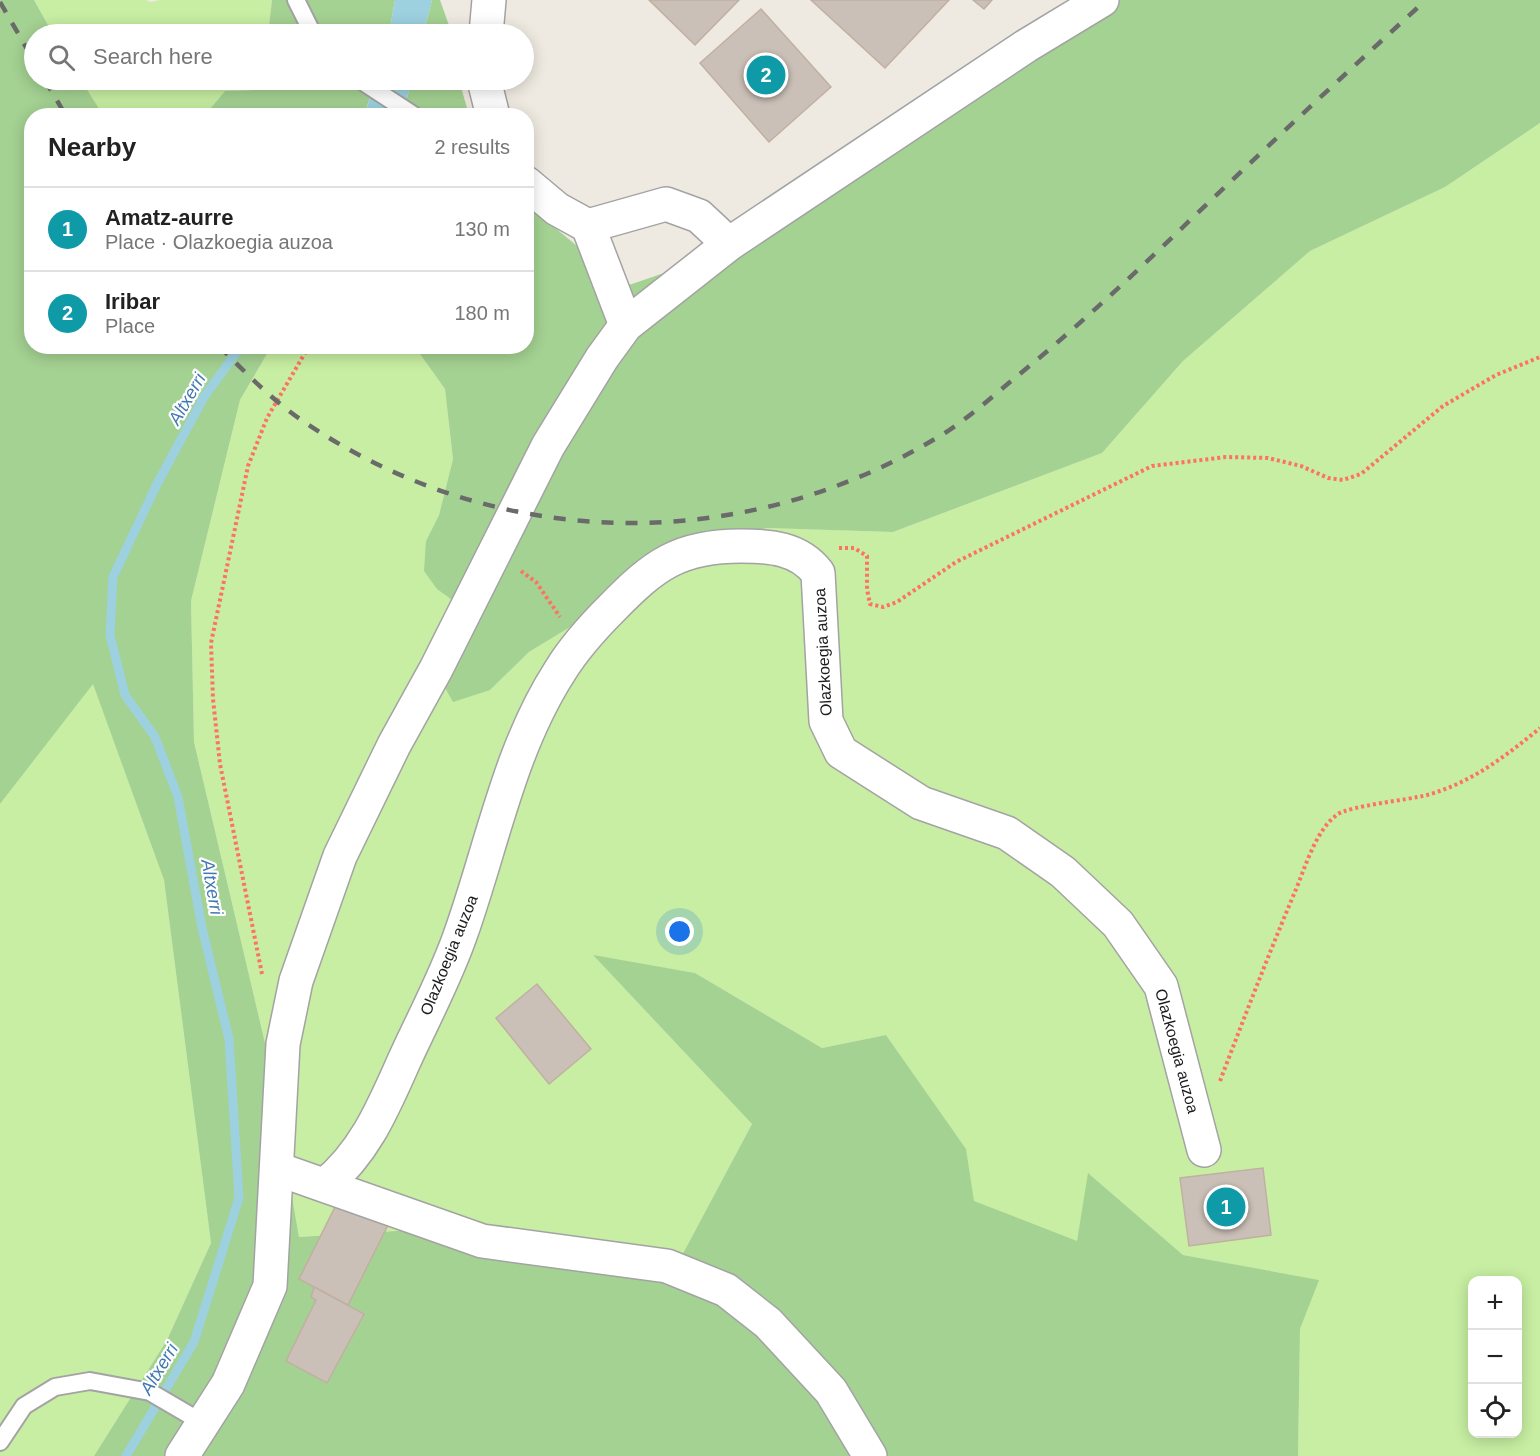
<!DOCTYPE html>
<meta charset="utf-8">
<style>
:root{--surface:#fff;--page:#f6f6f6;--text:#222;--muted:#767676;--line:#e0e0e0;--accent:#b45309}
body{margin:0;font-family:Arial,sans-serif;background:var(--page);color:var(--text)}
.controls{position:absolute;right:18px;bottom:18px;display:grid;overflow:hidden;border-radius:12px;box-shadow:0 3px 15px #0003}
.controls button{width:54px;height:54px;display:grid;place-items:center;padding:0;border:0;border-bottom:2px solid var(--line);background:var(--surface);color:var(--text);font:30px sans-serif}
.you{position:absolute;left:680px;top:932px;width:21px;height:21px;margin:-15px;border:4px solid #fff;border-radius:50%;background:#1a73e8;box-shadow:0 0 0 9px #1a73e833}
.badge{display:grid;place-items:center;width:39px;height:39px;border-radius:50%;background:var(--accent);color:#fff;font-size:20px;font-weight:700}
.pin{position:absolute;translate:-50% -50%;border:3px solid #fff;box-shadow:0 2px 6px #0006}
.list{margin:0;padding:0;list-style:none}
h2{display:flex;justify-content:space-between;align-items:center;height:78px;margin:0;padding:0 24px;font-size:26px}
h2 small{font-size:20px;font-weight:400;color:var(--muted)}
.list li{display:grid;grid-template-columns:39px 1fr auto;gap:18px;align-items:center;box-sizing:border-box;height:84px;padding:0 24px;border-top:2px solid var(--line)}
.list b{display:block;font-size:22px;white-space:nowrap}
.list p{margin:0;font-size:20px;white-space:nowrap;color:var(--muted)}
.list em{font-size:20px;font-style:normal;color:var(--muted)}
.icon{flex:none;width:33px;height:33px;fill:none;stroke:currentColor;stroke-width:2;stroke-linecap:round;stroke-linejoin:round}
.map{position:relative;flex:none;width:1540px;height:1456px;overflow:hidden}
.search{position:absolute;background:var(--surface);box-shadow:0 3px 15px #0003;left:24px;top:24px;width:510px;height:66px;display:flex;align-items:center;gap:15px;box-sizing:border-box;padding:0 21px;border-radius:33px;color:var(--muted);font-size:22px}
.panel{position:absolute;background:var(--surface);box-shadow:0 3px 15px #0003;left:24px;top:108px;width:510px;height:246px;border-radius:24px}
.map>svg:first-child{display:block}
.grass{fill:#c7eea2;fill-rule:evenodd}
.forest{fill:#a4d292}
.water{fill:#9dd1e0}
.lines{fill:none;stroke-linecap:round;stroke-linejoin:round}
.stream{stroke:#9dd1e0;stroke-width:9}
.building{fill:#cbc0b7;stroke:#c1b0a2;stroke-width:1.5}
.service-casing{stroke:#a3a3a3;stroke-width:20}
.minor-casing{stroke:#a3a3a3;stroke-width:36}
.tertiary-casing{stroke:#a3a3a3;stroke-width:36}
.path{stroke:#ff7261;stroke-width:4;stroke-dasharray:3 3;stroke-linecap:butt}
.service{stroke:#fff;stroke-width:16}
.minor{stroke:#fff;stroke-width:33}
.tertiary{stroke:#fff;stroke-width:33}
.rail{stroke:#6a6a6a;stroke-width:4.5;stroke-dasharray:12 12;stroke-linecap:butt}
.labels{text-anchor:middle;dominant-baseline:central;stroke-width:4.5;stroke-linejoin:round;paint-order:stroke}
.street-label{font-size:16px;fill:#1c1c1c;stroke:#fff}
.water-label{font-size:18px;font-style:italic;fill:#417ab3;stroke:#fff}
</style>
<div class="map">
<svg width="1540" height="1456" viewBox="0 0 1540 1456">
<rect width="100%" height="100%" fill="#efeae1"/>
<g class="grass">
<path d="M 34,0 L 146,0 L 151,2 L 160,0 L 272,0 L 268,34 L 53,34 Z"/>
<path d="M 81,80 L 262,80 L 258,90 L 225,91 L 204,116 L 103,115 Z"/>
<path d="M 1540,123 L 1540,1456 L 1298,1456 L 1300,1329 L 1318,1280 L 1183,1255 L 1089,1174 L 1077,1241 L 941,1340 L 966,1150 L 886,1035 L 822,1048 L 695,973 L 594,956 L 752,1124 L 679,1261 L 477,1226 L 299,1237 L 265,1043 L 194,742 L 191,601 L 240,400 L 271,347 L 415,347 L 445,389 L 453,459 L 439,515 L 426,541 L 455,602 L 490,690 L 529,652 L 603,607 L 665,547 L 768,528 L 893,532 L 1102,453 L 1183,361 L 1310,251 L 1445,187 ZM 1472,1280 L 1518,1280 L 1518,1434 L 1472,1434 Z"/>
<path d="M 93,683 L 164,880 L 211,1243 L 167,1340 L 94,1456 L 0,1456 L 0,804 Z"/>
</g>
<g class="forest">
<path d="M 0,0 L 34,0 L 53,34 L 34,34 L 34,80 L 81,80 L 103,115 L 32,116 L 32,346 L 271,347 L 240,400 L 191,601 L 194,742 L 265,1043 L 299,1237 L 477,1226 L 679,1261 L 752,1124 L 593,955 L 695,973 L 822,1048 L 886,1035 L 966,1149 L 974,1201 L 1077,1241 L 1088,1173 L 1183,1255 L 1319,1280 L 1300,1329 L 1298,1456 L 94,1456 L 167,1340 L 211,1243 L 164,880 L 93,684 L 0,804 Z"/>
<path d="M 272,0 L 395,0 L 389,34 L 268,34 Z"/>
<path d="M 432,0 L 440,0 L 452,34 L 423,34 Z"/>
<path d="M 1074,0 L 1540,0 L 1540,123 L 1445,187 L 1310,251 L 1183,361 L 1102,453 L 893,532 L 768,528 L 665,547 L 603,607 L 529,652 L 490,690 L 453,702 L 444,686 L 455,602 L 437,589 L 424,571 L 426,541 L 439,515 L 453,459 L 445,389 L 415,347 L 526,346 L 527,205 L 576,245 L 597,279 L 626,286 L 664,273 Z"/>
<path d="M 262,80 L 376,80 L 364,115 L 204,116 L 225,91 L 258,90 Z"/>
<path d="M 412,80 L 459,80 L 469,115 L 402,116 Z"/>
</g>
<g class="water">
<path d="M 395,0 L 432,0 L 423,34 L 389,34 Z"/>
<path d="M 376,80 L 412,80 L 402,115 L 364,116 Z"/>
</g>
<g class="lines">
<path class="stream" d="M 126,1456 L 194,1342 L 239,1198 L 229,1039 L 202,928 L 178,797 L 155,737 L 125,695 L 110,635 L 113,577 L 157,484 L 204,397 L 241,346"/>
</g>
<g class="building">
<path d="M 649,0 L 739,0 L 695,45 Z"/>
<path d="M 811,0 L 949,0 L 885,68 Z"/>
<path d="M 973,0 L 992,0 L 984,9 Z"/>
<path d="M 761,9 L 831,87 L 769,142 L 700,63 Z"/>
<path d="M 537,984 L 591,1049 L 549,1084 L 496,1018 Z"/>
<path d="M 1263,1168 L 1271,1235 L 1189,1246 L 1180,1178 Z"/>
<path d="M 338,1201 L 388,1225 L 348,1305 L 299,1279 Z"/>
<path d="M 314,1287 L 364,1314 L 327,1383 L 286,1361 L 316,1300 L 311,1297 Z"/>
</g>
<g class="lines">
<g class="service-casing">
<g id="service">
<path d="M 296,0 L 313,34"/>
<path d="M 360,80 L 415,116"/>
<path d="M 0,1442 L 24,1406 L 55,1387 L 90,1381 L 150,1392 L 203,1423"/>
</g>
</g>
<g class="minor-casing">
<g id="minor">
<path d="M 486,34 L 489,0"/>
<path d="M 484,80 L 493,116"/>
<path d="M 526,183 L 557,209 L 588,226 L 626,325"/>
<path d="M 588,226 L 666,204 L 699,216 L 729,244"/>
<path d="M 277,1171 L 289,1173 L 482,1241 L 667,1266 L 726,1290 L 768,1323 L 831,1391 L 870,1456"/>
<path d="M 325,1185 C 365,1152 383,1108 404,1061 C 423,1019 446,977 461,933 C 492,846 509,750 560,671 C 574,648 593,627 612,608 C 654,565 679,546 741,546 C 770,546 799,548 818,573 L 826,721 L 841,752 L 921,803 L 1007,833 L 1063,872 L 1118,924 L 1161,986 L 1204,1150"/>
</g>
</g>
<g class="tertiary-casing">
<path id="tertiary" d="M 182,1456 L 228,1384 L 270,1286 L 283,1044 L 296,981 L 340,856 L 394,745 L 436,669 L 548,446 L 602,358 L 626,325 L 729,244 L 1026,46 L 1102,0"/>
</g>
<g class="path">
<path d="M 839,548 L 854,548 L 867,556 L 867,589 L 870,604 L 883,607 L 897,602 L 956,562 L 1152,466 L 1226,457 L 1268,458 L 1301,466 L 1328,478 L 1343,480 L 1361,474 L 1443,406 L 1496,375 L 1540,357"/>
<path d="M 521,571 L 536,582 L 560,617"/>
<path d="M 262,974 L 220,764 L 213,699 L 211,643 L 248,466 L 267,418 L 309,346"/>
<path d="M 1220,1081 C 1244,1018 1268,956 1294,894 C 1305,869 1315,830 1338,814 C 1350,806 1408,800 1427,795 C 1471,783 1506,756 1540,728"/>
</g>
<use href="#service" class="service"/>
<use href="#minor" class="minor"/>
<use href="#tertiary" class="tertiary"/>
<g class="rail">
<path d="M 0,2 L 34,61"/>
<path d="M 45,80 L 66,116"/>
<path d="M 219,346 C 245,372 270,398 300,419 C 495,554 747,557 948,431 C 972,415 994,395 1016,377 C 1074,330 1129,279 1183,227 C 1263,150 1344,75 1426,0"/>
</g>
</g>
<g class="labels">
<g class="street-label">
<text transform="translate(823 652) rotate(-93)">Olazkoegia auzoa</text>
<text transform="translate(449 955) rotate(-68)">Olazkoegia auzoa</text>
<text transform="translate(1177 1051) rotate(75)">Olazkoegia auzoa</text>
</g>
<g class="water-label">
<text transform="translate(187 399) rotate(-60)">Altxerri</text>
<text transform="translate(212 887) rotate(80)">Altxerri</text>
<text transform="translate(159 1369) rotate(-59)">Altxerri</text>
</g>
</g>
</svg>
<div class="controls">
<button>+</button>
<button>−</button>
<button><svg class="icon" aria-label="locate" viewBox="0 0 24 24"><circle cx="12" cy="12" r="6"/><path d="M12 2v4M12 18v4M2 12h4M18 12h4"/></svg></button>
</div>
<div class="you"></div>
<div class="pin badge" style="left:1226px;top:1207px;background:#0f9aa8">1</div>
<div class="pin badge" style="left:766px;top:75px;background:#0f9aa8">2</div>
<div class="search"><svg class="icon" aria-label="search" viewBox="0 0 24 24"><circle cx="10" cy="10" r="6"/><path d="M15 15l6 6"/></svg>Search here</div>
<section class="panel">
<h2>Nearby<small>2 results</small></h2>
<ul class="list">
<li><span class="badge" style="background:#0f9aa8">1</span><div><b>Amatz-aurre</b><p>Place · Olazkoegia auzoa</p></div><em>130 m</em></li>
<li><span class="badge" style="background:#0f9aa8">2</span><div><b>Iribar</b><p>Place</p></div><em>180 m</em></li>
</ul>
</section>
</div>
